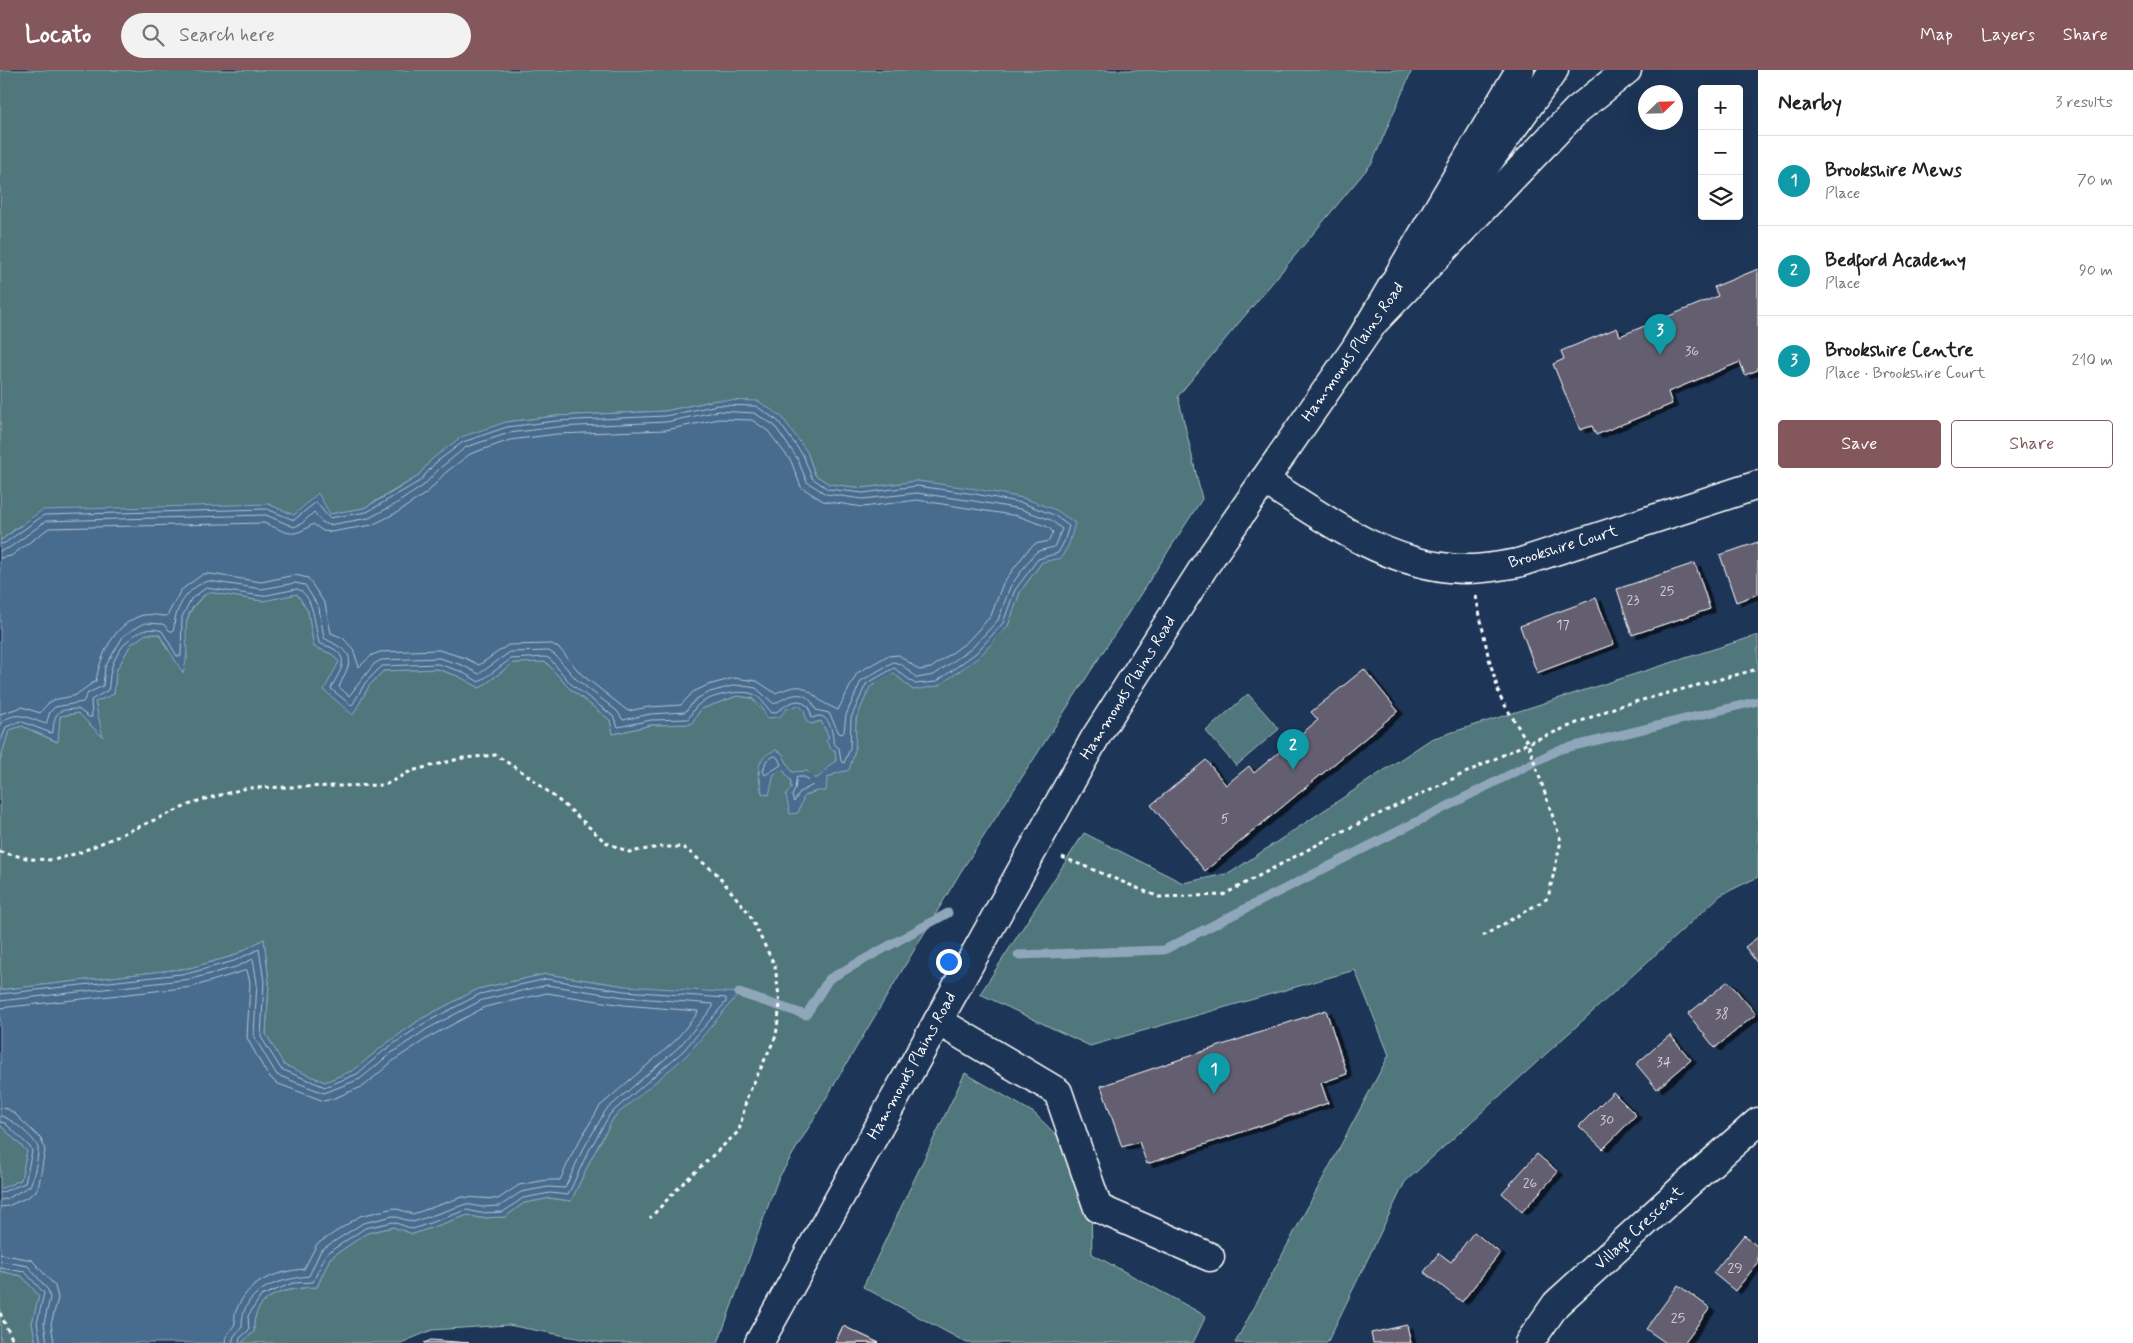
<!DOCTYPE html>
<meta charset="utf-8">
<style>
:root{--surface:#fff;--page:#f2f2f2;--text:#202124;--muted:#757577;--line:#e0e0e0;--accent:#84575d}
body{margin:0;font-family:Mynerve,sans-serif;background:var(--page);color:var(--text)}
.controls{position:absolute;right:15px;top:15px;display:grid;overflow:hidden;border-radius:5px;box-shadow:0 5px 20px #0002}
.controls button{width:45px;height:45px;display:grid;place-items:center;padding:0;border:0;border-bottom:1px solid var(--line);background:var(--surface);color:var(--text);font:25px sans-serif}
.compass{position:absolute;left:1638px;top:15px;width:45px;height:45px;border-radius:50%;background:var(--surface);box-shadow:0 5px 20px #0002;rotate:67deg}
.you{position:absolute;left:948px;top:891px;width:18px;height:18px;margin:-12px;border:4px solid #fff;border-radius:50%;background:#1a73e8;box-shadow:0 0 0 8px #1a73e833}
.badge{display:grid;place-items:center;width:32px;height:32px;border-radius:50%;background:var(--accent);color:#fff;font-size:16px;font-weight:700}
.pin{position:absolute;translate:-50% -41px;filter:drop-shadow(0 1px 2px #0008)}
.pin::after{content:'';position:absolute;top:26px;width:18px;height:15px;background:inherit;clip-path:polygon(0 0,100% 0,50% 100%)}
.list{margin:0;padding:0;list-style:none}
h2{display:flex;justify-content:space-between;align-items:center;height:65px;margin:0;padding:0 20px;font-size:21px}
h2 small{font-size:16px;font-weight:400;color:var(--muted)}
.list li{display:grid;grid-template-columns:32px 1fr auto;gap:15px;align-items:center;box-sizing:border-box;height:90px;padding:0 20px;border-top:1px solid var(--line)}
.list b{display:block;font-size:19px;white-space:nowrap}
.list p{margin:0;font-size:16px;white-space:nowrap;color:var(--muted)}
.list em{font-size:16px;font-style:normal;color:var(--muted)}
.actions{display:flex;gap:10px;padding:15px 20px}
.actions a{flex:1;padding:11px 0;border:1px solid var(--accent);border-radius:5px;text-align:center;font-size:18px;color:var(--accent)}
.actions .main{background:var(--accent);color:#fff}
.icon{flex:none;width:28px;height:28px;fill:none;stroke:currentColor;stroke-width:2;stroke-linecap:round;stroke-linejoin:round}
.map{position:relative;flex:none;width:1758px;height:1273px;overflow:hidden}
header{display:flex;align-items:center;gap:30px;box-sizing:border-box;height:70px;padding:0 25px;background:var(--accent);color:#fff}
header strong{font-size:24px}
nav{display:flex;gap:28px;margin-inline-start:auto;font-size:18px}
.search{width:350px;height:45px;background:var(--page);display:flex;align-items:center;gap:12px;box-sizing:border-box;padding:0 18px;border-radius:28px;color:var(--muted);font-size:19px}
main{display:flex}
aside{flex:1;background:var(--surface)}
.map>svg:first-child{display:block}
.green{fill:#4f777b;stroke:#a7bbbd}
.water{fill:#466c8e;stroke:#90a7bb}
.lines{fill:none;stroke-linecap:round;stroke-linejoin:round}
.shore{stroke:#b5c4d2;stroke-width:1}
.stream{stroke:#90a7bb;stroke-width:9}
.building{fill:#635e71;stroke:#fff;filter:url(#shadow)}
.minor-casing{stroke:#fff;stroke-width:31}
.major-casing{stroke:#fff;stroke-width:31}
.highway-casing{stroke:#fff;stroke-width:31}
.path{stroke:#fff;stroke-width:3;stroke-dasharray:4 4;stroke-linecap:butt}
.minor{stroke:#1d3557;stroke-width:28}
.major{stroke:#1d3557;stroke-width:28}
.highway{stroke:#1d3557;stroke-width:28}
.labels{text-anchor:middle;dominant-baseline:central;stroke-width:5;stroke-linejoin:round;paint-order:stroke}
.number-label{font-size:14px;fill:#d8d7dc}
.street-label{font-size:16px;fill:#fff;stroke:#1d3557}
</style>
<header>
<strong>Locato</strong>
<div class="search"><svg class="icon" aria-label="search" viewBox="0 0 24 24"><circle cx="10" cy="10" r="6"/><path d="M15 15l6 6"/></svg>Search here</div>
<nav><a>Map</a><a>Layers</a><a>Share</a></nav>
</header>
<main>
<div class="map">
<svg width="1758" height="1273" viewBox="0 0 1758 1273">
<defs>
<filter id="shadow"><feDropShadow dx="5.5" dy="3" stdDeviation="0" flood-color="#0009"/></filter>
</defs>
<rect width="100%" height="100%" fill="#1d3557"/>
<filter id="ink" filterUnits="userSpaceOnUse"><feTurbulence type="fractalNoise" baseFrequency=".02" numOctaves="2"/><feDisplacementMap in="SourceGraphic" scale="10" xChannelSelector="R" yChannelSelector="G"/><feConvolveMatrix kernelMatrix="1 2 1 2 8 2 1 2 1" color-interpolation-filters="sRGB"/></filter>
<g filter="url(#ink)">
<g class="green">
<path d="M 0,0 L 1412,0 L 1372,93 L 1178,326 L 1202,429 L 960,803 L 778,1109 L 718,1273 L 603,1273 L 508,1255 L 432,1260 L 401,1273 L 241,1273 L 254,1262 C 251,1224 286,1218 317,1217 L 330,1188 L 367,1163 L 393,1157 L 413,1164 L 468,1145 L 480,1148 L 505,1147 L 524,1133 L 550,1128 L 571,1131 L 591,1089 L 614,1047 L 638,1025 L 625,916 L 546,904 L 478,919 L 421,949 L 383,976 L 354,1000 L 325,1012 L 284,996 L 266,964 L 269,912 L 264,869 L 233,886 L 190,898 L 0,920 L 0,691 L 9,660 L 22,656 L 57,672 L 60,646 L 78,643 L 102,666 L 95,632 L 114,624 L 116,601 L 131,574 L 146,564 L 159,564 L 167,579 L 187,589 C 185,558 181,543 209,522 L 262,531 L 297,524 L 308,541 L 314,577 L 332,584 L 339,592 L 353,644 L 369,616 L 383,601 L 437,599 L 458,606 L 480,618 L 513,593 L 546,592 L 568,617 L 610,650 L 613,664 L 651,655 L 691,654 L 701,639 L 737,626 L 751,628 L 765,643 L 799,635 L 804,640 L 811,654 L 821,651 L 835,680 L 836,691 L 821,706 L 815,709 L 807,701 L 792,703 L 782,684 L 758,701 L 762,723 L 768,725 L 774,703 L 783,700 L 791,711 L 791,718 L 786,725 L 804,726 L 816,721 L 827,708 L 837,703 L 854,680 L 856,649 L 870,616 L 894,603 L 913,620 L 1008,556 L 1020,522 L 1042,492 L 1023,428 L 917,411 L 863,418 L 829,414 L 815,405 L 807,382 L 717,330 L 665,341 L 556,346 L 506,352 L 432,389 L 417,407 L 364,438 L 330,444 L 294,446 L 268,434 L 19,456 L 0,471 Z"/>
<path d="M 1758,565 L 1758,807 L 1721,825 L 1405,1112 L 1327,1273 L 1235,1273 L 1389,985 L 1355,900 L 1090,976 L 980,924 L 1084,763 L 1183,813 L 1230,803 L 1431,669 Z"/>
<path d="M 1248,624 L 1279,659 L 1236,696 L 1206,661 Z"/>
<path d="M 965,1003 L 1034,1043 L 1076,1084 L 1091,1137 L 1092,1184 L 1206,1246 L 1193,1273 L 967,1273 L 863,1217 Z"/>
<path d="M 0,1055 L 27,1081 L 21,1110 L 0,1119 Z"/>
<path d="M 0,1201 L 22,1206 L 39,1226 L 32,1253 L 36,1273 L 0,1273 Z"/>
</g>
<g class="water">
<path d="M 717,330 L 758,331 L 782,347 L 807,382 L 815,405 L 829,414 L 863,418 L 917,411 L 976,419 L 1023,428 L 1056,440 L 1075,453 L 1069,474 L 1061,488 L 1042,492 L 1020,522 L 1008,556 L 979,587 L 938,616 L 913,620 L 894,603 L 870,617 L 856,649 L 855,680 L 849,700 L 837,703 L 827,708 L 826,721 L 816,721 L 804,726 L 798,743 L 790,744 L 786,725 L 791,718 L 791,711 L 783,700 L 774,704 L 769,725 L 762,723 C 760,703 752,689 776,680 L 782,683 L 792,702 L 807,701 L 815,709 C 826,704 825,696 836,691 L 835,680 L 831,679 L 826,671 L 829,667 L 821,651 L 811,654 L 807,652 L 804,640 L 799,635 L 786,639 L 780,647 L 767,648 L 761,636 L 752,628 L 737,626 L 701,639 L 691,654 L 651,655 L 613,664 L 610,650 L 568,617 L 546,592 L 513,593 L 480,618 L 458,606 L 437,599 L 383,601 L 369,616 L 353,645 L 324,620 L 339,592 L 332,584 L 314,577 L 308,541 L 297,524 L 263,531 L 208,522 C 171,550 195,567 183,603 L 159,564 L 146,564 L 131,574 L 116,601 L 114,624 L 95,632 L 103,667 L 78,643 L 60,646 L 58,672 L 22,656 L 9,660 L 0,691 L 0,471 L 42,440 L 268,434 L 294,445 L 318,423 L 330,444 L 364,438 L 388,425 L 417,407 L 432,389 L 461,367 L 506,352 L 556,346 L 665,341 Z"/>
<path d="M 264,869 L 269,912 L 266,964 L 284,995 L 325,1012 L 354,1000 L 383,976 L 421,949 L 478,919 L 546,904 L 625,916 L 739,923 L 687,985 L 614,1047 L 591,1089 L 571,1131 L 550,1128 L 524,1133 L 505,1147 L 480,1148 L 468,1145 L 413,1164 L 393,1157 L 367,1163 L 330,1188 L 317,1217 C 286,1218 251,1224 254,1262 L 241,1273 L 36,1273 L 32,1253 L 39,1226 L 22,1206 L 0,1201 L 0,1119 L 21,1110 L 27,1081 L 0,1055 L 0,920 L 190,898 L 233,886 Z"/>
</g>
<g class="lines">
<g class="shore">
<path d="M 0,474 L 5,473 L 44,445 L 267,439 L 294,450 L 316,432 L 329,448 L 367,442 L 420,411 L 435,393 L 463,372 L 507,357 L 556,351 L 665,346 L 718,335 L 756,336 L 778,351 L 803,385 L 812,408 L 828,419 L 863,423 L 917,416 L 975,424 L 1022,433 L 1054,445 L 1069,456 L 1064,472 L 1058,483 L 1038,489 L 1015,520 L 1003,553 L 976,583 L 936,612 L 915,614 L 894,598 L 866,614 L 851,648 L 850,679 L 844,693 L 841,691 L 839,678 L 833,673 C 834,666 830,647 820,646 C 817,646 815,647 812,648 L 809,637 L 800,631 C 785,631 782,642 772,643 C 766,637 761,627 753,624 C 739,619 707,626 697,636 C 693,640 691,645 688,649 L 651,650 L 618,657 L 613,646 L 571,614 L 550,589 L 546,587 L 511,589 L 479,612 L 460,601 L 438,594 L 382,596 L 365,613 L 353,634 L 351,635 L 331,619 C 336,605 352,591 334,579 C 329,576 323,575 319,573 C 315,558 314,524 297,519 L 262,526 L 206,518 L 191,529 L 182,547 L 181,586 L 177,586 L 162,561 C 138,552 116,579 111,600 C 109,606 110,614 108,620 L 91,630 L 92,647 L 89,647 L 78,639 C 58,640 55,640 53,661 L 51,663 L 20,651 L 6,657 L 0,674"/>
<path d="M 0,481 L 9,478 L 46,451 L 266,445 L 294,457 L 301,454 L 314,442 L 322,452 L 329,455 L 369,448 L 394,435 L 423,416 L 440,398 L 466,377 L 509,363 L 557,357 L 666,352 L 719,341 L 754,343 L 774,355 L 797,388 L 807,412 L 826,424 L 863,429 L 917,423 L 974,431 L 1020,439 L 1051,450 L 1062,459 L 1054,477 L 1038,481 L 1033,485 L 1010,517 L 998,550 L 972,578 L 934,605 L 917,608 L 901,594 L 893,592 L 861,611 L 846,645 L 844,662 L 842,664 L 839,663 L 829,643 L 816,640 C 806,616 790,625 774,634 L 756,618 L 736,615 L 710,622 L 696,629 L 685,642 L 650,644 L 623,650 L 617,641 L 576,609 L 555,585 L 549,581 L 510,582 L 479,604 L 462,595 L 439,588 L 381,590 L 374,594 L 349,626 L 339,617 C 353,585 357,586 324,568 L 319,538 L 305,515 L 295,513 L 262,519 L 209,511 C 193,514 180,531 176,545 C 174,550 175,556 173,561 L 170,561 L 163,554 L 145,553 L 124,565 L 105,597 L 103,616 L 88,623 L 83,632 L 55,637 L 50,642 L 46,654 C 29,649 16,638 0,654"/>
<path d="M 0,488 L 11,486 L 49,458 L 264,453 C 288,462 290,470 313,454 L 323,461 L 331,462 L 372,455 L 398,442 L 428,422 L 445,403 L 470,384 L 510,370 L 557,364 L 666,360 L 719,349 L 752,350 L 768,361 L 791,391 L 801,417 L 823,431 L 863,437 L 917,430 L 1018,446 L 1048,457 L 1053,462 L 1049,471 L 1035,474 L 1027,481 L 1003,513 L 991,546 L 967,572 L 931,598 L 919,600 L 899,585 L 887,586 L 857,603 L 838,640 C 834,638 825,634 821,631 C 800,613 801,614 775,623 L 757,611 L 734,608 L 708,615 L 693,622 L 681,635 L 649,637 L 628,641 L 581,604 L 560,579 L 552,574 L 508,575 L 479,595 L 465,588 L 439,580 L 380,582 L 372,585 L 359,597 L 353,579 L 343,568 L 331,563 L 325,534 L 308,508 L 295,505 L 261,512 L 211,504 L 203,504 L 181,520 L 167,546 C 159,546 148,543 140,546 C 114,555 100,586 96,611 C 92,613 77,624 76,625 C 57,631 53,625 40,643 L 22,637 L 0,644"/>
<path d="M 775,686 L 778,688 L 781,695 L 765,705 L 763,701 L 766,691 Z"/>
<path d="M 797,707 L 805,707 L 813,715 L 800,722 L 794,732 L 792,726 L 795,719 Z"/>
<path d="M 0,924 L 190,903 L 234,891 L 259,879 L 264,912 L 261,967 L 281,999 L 325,1017 L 357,1004 L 386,979 L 423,954 L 480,924 L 546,909 L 624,921 L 726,928 L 726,932 L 683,981 L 610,1044 L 586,1086 L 568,1125 L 550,1123 L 523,1128 L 503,1142 L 480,1143 L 467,1140 L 413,1159 L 393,1152 L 365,1158 L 326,1184 L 313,1212 L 293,1213 L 261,1226 L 248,1246 L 249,1260 L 240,1268 L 239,1273"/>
<path d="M 0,931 L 191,909 L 236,897 L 253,889 L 257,913 L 254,964 L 256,970 L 277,1005 L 324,1023 L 360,1009 L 390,984 L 427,959 L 482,930 L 547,915 L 624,927 L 713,934 L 713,937 L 679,977 L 606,1040 L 581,1083 L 565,1118 L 548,1117 L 521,1122 L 500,1136 L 481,1137 L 466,1134 L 413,1152 L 393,1146 L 363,1153 L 321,1180 L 309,1206 C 278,1210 241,1219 242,1257 L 234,1266 L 232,1273"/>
<path d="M 0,938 L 192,917 L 247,900 L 250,913 L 247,968 L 267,1004 L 276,1013 L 324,1031 L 332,1029 L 364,1016 L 394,990 L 431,966 L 485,937 L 547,923 L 623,935 L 698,941 L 697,944 L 674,972 L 600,1036 L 574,1080 L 560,1110 L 547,1110 L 519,1115 L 498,1129 L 462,1127 L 413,1144 L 394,1138 L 360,1146 L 317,1174 L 304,1199 C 275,1202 247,1211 236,1241 C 234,1245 235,1249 235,1253 C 233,1260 225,1262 225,1273"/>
<path d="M 0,1038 L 8,1039 L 15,1044 L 41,1069 L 45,1080 L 39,1114 L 36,1121 L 28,1127 L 8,1136 L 0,1137"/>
<path d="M 0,1046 C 9,1046 36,1069 38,1078 C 39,1085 33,1110 30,1116 L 6,1129 L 0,1130"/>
<path d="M 0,1052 L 5,1053 L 30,1077 L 32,1081 L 25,1113 L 0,1123"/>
<path d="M 0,1184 L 32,1190 L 55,1216 L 58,1228 L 51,1254 L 54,1273"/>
<path d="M 0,1191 L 28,1196 L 48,1220 L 50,1228 L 44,1253 L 47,1273"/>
<path d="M 0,1198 L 25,1202 L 44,1223 L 37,1253 L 41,1273"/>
</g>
<g class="stream">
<path d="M 1018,885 L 1164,880 L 1558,680 L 1758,631"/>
<path d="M 739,923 L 806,945 L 829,909 L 948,843"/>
</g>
</g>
<g class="building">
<path d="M 1758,199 L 1758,300 L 1745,305 L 1740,292 L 1668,322 L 1672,334 L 1596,365 L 1592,356 L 1580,360 L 1553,294 L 1564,289 L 1561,281 L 1617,258 L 1620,266 L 1718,226 L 1714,217 Z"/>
<path d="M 1758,472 L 1758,524 L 1736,532 L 1720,485 Z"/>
<path d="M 1695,493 L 1710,539 L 1632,565 L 1617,519 Z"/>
<path d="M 1596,528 L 1614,574 L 1537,603 L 1520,556 Z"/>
<path d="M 1364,599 L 1398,641 L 1205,801 L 1151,735 L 1206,690 L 1226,715 L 1249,696 L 1254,703 L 1318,650 L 1311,642 Z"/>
<path d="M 1758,867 L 1758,894 L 1745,877 Z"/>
<path d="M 1728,911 L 1756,944 L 1715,978 L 1688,944 Z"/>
<path d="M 1326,940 L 1347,1004 L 1321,1013 L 1328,1033 L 1147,1094 L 1139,1072 L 1122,1077 L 1101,1016 Z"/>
<path d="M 1670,965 L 1691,990 L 1657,1019 L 1636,994 Z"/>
<path d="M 1613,1022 L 1636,1045 L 1603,1079 L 1579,1056 Z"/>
<path d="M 1537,1084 L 1558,1102 L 1522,1142 L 1502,1123 Z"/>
<path d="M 1474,1162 L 1500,1183 L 1462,1232 L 1424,1202 L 1439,1183 L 1451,1192 Z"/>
<path d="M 1744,1165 L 1758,1177 L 1758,1193 L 1735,1221 L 1713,1203 Z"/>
<path d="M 1678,1215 L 1710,1238 L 1684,1273 L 1666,1273 L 1646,1259 Z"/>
<path d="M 1407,1255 L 1411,1273 L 1373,1273 L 1371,1263 Z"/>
<path d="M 843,1256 L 879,1273 L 835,1273 Z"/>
<path d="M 843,1256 L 879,1273 L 835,1273 Z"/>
<path d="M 431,1270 L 469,1273 L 424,1273 Z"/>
</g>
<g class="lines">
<g class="minor-casing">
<g id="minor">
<path d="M 1264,410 C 1322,447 1378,490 1449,498 C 1471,501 1495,497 1518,493 L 1758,415"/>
<path d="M 938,951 L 1058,1022 L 1098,1138 L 1210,1187"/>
<path d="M 1529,1273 L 1556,1234 L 1683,1118 L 1758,1052"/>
</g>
</g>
<g class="major-casing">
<g id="major">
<path d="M 1428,176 L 1554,0"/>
<path d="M 759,1273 L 1095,668 L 1204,497 L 1371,256"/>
</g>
</g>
<g class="highway-casing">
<g id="highway">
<path d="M 1372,254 L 1577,40 L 1627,0"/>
<path d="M 1357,276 L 1520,0"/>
</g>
</g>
<g class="path">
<path d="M 1476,526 L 1488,585 L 1500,627 L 1528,673 L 1561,771 L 1548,828 L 1483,866"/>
<path d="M 0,782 L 31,789 L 54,790 L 81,782 L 198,731 L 247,718 L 385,715 L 411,701 L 463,688 L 496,685 L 530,707 L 574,743 L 605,772 L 629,782 L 660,777 L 683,777 L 715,802 L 748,842 L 775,896 L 780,934 L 776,966 L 747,1027 L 739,1061 L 681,1115 L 650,1148"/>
<path d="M 1062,787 L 1159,827 L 1223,825 L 1341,762 L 1528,673 L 1616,637 L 1758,599"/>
<path d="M 0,1243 L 14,1273"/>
</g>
<use href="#minor" class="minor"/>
<use href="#major" class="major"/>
<use href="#highway" class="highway"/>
</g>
</g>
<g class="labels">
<g class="number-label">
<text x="1692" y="281">36</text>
<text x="1667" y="521">25</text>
<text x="1633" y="530">23</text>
<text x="1563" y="555">17</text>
<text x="1225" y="749">5</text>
<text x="1722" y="944">38</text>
<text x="1664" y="992">34</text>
<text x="1607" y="1050">30</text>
<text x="1530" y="1113">26</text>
<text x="1735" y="1198">29</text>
<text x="1678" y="1248">25</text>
</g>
<g class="street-label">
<text transform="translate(1353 282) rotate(-55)">Hammonds Plains Road</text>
<text transform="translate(1563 477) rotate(-17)">Brookshire Court</text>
<text transform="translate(1128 618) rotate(-58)">Hammonds Plains Road</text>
<text transform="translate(912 996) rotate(-61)">Hammonds Plains Road</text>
<text transform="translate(1639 1158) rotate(-43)">Village Crescent</text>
</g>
</g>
</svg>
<div class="controls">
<button>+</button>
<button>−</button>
<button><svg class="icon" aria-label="layers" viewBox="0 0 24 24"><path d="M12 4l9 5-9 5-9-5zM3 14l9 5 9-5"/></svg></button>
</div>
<svg class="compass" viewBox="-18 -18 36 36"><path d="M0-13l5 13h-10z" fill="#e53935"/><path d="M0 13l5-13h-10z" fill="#757577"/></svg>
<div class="you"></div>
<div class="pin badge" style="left:1214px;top:1024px;background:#0f9aa8">1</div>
<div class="pin badge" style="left:1293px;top:700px;background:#0f9aa8">2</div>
<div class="pin badge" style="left:1660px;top:285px;background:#0f9aa8">3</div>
</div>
<aside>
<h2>Nearby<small>3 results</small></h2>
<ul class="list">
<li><span class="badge" style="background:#0f9aa8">1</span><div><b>Brookshire Mews</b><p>Place</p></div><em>70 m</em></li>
<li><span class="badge" style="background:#0f9aa8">2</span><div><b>Bedford Academy</b><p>Place</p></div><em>90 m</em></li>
<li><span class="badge" style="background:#0f9aa8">3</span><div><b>Brookshire Centre</b><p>Place · Brookshire Court</p></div><em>210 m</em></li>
</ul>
<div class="actions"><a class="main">Save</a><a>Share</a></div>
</aside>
</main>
